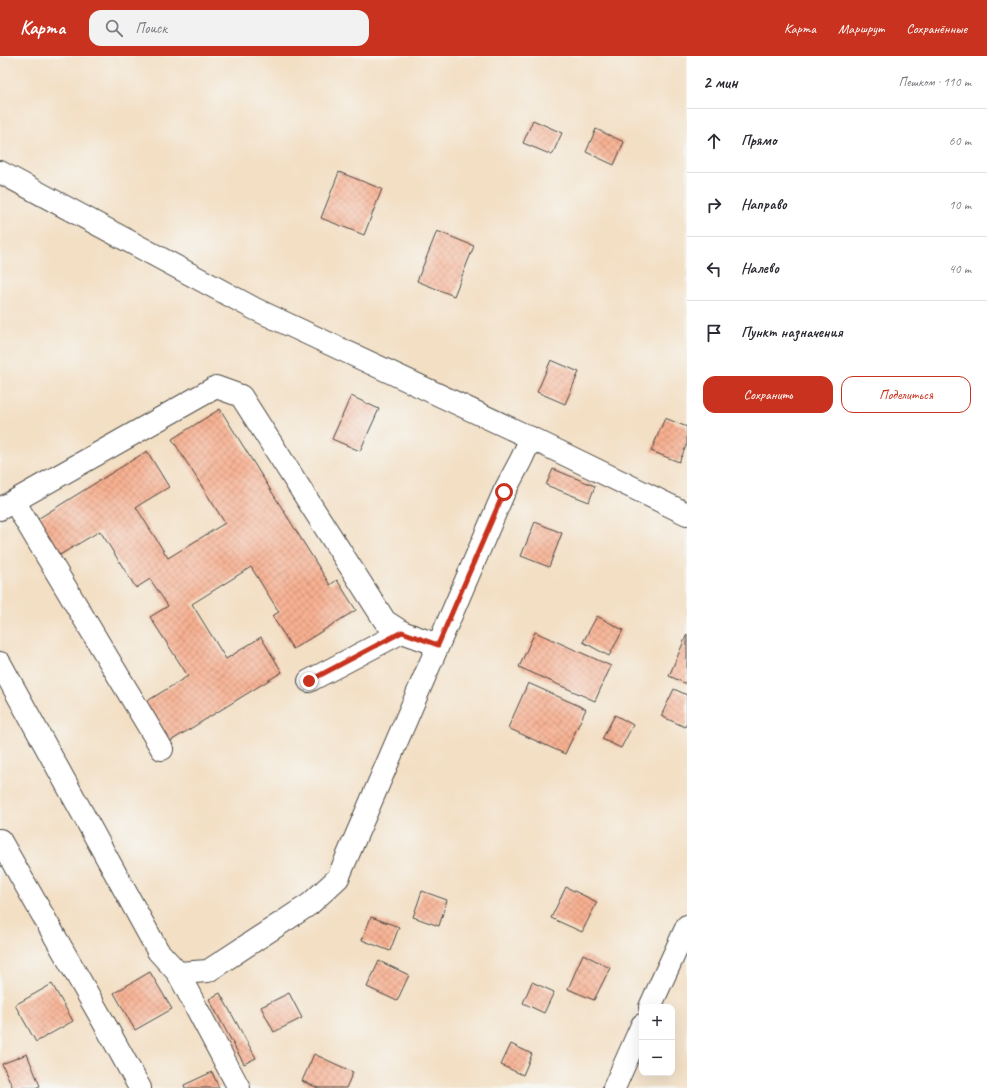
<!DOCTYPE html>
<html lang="ru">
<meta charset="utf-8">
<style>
:root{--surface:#fff;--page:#f2f2f3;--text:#2b2b33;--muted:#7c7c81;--line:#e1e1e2;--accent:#c8321e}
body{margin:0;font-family:Caveat,sans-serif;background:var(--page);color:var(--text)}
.controls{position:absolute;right:12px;bottom:12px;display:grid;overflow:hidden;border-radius:8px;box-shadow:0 4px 16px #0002}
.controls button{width:36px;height:36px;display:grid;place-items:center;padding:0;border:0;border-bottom:1px solid var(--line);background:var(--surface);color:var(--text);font:20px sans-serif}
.stop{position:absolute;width:12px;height:12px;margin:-9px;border:3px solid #c8321e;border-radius:50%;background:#fff}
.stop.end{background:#c8321e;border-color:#fff;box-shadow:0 1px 4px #0008}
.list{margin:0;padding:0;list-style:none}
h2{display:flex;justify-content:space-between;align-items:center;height:52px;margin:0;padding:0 16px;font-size:17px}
h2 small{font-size:13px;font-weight:400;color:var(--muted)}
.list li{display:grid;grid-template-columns:26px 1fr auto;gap:12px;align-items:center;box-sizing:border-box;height:64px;padding:0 16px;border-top:1px solid var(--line)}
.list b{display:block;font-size:15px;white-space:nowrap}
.list em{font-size:13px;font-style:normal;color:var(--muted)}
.actions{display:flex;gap:8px;padding:12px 16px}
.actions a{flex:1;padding:9px 0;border:1px solid var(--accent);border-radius:12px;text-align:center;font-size:14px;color:var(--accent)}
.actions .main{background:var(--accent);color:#fff}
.icon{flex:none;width:22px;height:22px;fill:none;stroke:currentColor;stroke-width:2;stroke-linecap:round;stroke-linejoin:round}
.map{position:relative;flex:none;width:687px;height:1032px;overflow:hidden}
header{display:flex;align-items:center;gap:24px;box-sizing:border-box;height:56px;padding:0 20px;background:var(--accent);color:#fff}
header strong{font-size:19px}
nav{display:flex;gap:22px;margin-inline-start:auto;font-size:14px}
.search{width:280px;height:36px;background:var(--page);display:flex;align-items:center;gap:10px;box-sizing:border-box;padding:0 14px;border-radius:12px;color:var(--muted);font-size:15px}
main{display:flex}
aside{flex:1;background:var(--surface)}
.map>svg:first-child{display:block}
.building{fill:url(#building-cross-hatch)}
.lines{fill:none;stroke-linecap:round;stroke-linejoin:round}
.minor-casing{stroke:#494642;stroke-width:24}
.minor{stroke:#fff;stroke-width:22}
.route{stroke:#c8321e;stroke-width:5}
</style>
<header>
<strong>Карта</strong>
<div class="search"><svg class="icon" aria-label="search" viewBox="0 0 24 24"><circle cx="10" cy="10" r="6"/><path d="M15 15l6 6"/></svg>Поиск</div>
<nav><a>Карта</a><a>Маршрут</a><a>Сохранённые</a></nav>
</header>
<main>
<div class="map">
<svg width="687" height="1032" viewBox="0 0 687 1032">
<defs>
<pattern id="building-cross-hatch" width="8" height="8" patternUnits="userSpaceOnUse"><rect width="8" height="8" fill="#f8b091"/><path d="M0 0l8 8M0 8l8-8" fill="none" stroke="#c98f77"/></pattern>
</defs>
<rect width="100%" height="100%" fill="#f6f6f2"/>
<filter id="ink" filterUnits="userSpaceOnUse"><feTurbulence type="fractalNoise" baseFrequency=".025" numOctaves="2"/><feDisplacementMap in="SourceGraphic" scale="8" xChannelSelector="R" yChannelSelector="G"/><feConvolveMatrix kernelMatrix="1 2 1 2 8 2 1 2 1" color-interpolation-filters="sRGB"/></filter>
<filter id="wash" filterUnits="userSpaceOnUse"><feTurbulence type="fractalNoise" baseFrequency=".012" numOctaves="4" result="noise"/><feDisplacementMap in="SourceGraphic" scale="16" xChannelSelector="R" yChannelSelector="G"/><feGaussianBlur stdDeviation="0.9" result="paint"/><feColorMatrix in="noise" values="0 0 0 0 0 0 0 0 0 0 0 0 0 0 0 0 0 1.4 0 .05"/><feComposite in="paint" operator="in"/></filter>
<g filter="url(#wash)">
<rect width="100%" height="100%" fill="#f3dfc4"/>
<g id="blocks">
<g class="building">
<path d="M 533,64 L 562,77 L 552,99 L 523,87 Z"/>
<path d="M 596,73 L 624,86 L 614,109 L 586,96 Z"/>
<path d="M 339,116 L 382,133 L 364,179 L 321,162 Z"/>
<path d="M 437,175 L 474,190 L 454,240 L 417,225 Z"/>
<path d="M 551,304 L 579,316 L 565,348 L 537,336 Z"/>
<path d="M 351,340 L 379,353 L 360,395 L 332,383 Z"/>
<path d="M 220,353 L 330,529 L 337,524 L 356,554 L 293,593 L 272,560 L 279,556 L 251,511 L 192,548 L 226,603 L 261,581 L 282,616 L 169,686 L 144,647 L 188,620 L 150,561 L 168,550 L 150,523 L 136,532 L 100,475 L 58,500 L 36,464 L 147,395 L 169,431 L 136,451 L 168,502 L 225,467 L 172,383 Z"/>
<path d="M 665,362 L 687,371 L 687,388 L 679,406 L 651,395 Z"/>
<path d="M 553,413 L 595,430 L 589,446 L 546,429 Z"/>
<path d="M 535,466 L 562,477 L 549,511 L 521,500 Z"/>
<path d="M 597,560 L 623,574 L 609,600 L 583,586 Z"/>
<path d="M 535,576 L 611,610 L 595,645 L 519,611 Z"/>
<path d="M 687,578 L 687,628 L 669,620 Z"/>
<path d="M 528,627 L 586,653 L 565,698 L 508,672 Z"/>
<path d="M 674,633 L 687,639 L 687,667 L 685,671 L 661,660 Z"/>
<path d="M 615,659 L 633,669 L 621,692 L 602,683 Z"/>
<path d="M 566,831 L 597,846 L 582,876 L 551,862 Z"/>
<path d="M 422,835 L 447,844 L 439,870 L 413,861 Z"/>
<path d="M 371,861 L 399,871 L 390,895 L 362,884 Z"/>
<path d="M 583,898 L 610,912 L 594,944 L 568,933 Z"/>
<path d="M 379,905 L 409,919 L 397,945 L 367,931 Z"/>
<path d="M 150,916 L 172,953 L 135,974 L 114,937 Z"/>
<path d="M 532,926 L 554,936 L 544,957 L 523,947 Z"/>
<path d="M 52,928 L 73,965 L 36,986 L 15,949 Z"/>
<path d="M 220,937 L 256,1002 L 244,1008 L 209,943 Z"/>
<path d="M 289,937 L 302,962 L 274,976 L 261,951 Z"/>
<path d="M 511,988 L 532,998 L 523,1019 L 501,1009 Z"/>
<path d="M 27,998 L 40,1030 L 35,1032 L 13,1032 L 2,1008 Z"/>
<path d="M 314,998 L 353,1016 L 346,1032 L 318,1032 L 302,1025 Z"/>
<path d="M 212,1016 L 219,1032 L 185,1032 L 184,1029 Z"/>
</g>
</g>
</g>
<g filter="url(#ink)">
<use href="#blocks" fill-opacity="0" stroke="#494642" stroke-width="1"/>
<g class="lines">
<g class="minor-casing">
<g id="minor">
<path d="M 0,116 L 255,253 L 531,382 L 687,458"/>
<path d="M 14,445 L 162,693"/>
<path d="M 0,453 L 216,331 L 241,340 L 385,565 L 402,576 L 438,589"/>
<path d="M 0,607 L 158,895 L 178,917 L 208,915 L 310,848 L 338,822 L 504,436 L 521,404 L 531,382"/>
<path d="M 309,625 L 402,576"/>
<path d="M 0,784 L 103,965 L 140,1032"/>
<path d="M 178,917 L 239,1032"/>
<path d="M 650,951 L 687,870"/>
<path d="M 614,1032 L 642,969"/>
</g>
</g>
<use href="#minor" class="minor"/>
</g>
</g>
<g class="lines" filter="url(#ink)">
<path class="route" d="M 309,625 L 402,576 L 438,589 L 504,436"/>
</g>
</svg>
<div class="controls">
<button>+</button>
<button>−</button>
</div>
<div class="stop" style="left:504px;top:436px"></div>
<div class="stop end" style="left:309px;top:625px"></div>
</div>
<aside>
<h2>2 мин<small>Пешком · 110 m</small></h2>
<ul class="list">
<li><svg class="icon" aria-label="ahead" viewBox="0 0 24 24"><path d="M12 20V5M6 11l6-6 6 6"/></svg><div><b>Прямо</b></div><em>60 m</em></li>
<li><svg class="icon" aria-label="right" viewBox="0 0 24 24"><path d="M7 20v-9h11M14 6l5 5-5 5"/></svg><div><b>Направо</b></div><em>10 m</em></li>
<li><svg class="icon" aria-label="left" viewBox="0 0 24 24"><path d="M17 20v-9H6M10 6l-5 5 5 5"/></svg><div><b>Налево</b></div><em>40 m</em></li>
<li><svg class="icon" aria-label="arrive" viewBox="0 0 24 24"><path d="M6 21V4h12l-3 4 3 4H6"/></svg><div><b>Пункт назначения</b></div></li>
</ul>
<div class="actions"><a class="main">Сохранить</a><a>Поделиться</a></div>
</aside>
</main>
